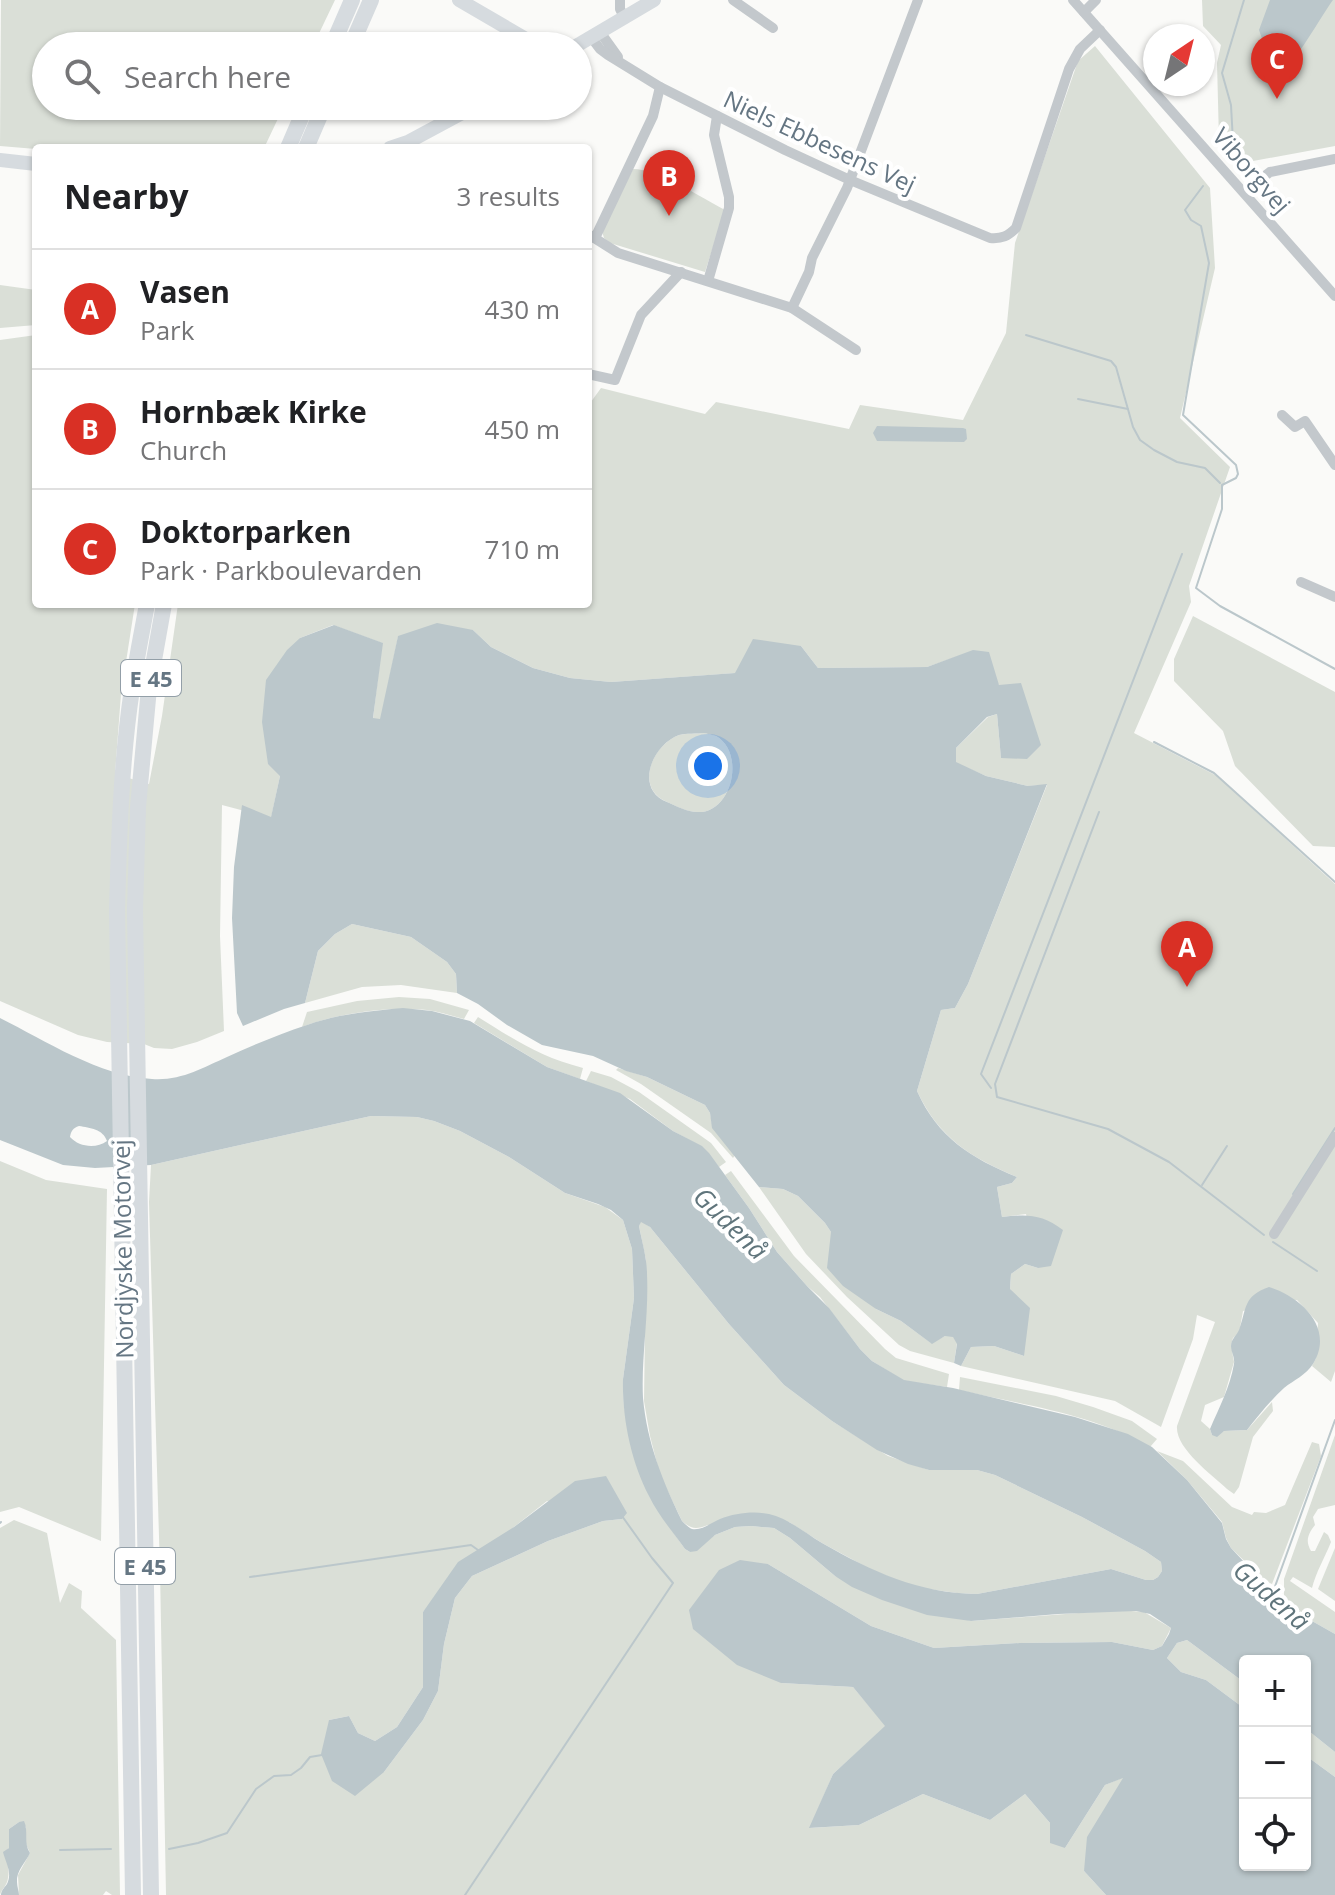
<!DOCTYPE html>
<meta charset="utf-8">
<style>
:root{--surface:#fff;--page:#f6f6f6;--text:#202124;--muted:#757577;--line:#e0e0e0;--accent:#d93025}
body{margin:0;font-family:"Open Sans",sans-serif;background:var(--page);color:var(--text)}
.controls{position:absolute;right:24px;bottom:24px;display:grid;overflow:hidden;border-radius:8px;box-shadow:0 2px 6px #0004}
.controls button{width:72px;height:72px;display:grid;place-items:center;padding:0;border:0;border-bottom:2px solid var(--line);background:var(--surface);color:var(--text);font:40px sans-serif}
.compass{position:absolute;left:1143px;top:24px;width:72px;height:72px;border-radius:50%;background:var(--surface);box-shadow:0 2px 6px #0004;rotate:35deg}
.you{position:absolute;left:708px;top:766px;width:28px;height:28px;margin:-20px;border:6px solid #fff;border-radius:50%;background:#1a73e8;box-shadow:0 0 0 12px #1a73e833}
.badge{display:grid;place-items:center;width:52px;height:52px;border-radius:50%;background:var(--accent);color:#fff;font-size:26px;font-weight:700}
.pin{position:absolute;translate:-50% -66px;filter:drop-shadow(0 2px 4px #0008)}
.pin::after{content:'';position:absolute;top:42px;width:28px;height:24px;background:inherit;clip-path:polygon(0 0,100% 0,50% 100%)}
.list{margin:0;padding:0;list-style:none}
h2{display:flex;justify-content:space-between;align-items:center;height:104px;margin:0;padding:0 32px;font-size:34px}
h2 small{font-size:26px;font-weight:400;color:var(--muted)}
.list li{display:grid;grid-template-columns:52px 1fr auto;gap:24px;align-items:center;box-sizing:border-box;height:120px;padding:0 32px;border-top:2px solid var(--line)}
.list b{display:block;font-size:30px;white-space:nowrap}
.list p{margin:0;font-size:26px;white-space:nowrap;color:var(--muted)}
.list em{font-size:26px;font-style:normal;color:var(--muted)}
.icon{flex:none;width:44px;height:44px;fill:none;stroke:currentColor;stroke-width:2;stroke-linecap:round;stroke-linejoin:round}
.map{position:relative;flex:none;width:1335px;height:1895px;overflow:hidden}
.search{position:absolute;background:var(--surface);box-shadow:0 2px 6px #0004;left:32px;top:32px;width:560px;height:88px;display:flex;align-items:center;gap:20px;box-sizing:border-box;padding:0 28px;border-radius:44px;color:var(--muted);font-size:30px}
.panel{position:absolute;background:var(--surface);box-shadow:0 2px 6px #0004;left:32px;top:144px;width:560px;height:464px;border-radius:8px}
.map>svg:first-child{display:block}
.green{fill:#dadfd7;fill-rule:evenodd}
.water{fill:#bbc7cb;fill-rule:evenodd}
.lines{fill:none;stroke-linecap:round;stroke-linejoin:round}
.stream{stroke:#bbc7cb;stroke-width:2}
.minor{stroke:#c3c8cc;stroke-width:10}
.major{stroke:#d6dbdf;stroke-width:14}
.highway{stroke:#d6dbdf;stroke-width:16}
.labels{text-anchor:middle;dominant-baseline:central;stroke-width:8;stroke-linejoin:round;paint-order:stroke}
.shield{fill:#fff;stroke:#939fa8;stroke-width:2}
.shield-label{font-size:22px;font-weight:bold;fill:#657683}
.street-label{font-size:24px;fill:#657683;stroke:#fff}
.water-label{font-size:26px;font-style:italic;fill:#60757c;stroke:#fff}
</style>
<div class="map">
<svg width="1335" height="1895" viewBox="0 0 1335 1895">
<rect width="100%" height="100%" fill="#fafaf8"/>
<g class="green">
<path d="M 1,0 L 335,0 L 313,46 L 46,46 L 46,106 L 284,106 L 265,146 L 262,148 L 36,149 L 0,146 Z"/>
<path d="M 1202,0 L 1335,0 L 1335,146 L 1242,163 L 1234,153 L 1231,152 L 1219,140 L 1217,63 L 1221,45 L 1203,26 Z"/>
<path d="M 1095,46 L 1210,188 L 1215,268 L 1180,418 L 1230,467 L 1189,586 L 1191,602 L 1134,733 L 1217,776 L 1335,884 L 1335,1371 L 1331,1382 L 1312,1366 L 1316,1358 L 1318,1323 L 1297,1300 L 1243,1311 L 1239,1333 L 1233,1338 L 1231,1345 L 1234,1362 L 1224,1397 L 1205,1405 L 1201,1421 L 1210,1429 L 1212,1435 L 1224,1431 L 1247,1430 L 1272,1402 L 1273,1411 L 1253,1437 L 1239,1487 L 1234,1494 L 1227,1489 C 1211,1474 1175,1448 1177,1426 L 1215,1322 L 1197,1315 L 1193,1339 L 1161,1427 L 1115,1401 L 961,1366 L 971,1347 L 994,1346 L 1024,1356 L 1010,1289 L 1011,1274 L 1025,1264 L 1038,1268 L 1026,1214 L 1002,1217 L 997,1187 L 1012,1183 L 1017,1177 C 970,1157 939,1138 917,1091 L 941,1010 L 955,1008 L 968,984 L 1047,785 L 1028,786 L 986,776 L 956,763 L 956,748 L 988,717 L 997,714 L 1001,758 L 999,685 L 973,651 L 927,667 L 818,668 L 801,646 L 736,673 L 611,682 L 570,678 L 533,668 L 491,647 L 473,630 L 398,637 L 381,719 L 373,719 L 382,643 L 333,625 L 300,638 L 280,776 L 271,818 L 222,805 L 220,936 L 224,1031 L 197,1042 L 172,1049 L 154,1048 L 144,1044 L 107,1042 L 78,1035 L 0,1001 L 0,340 L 36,335 L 36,604 L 135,604 L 121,694 L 115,774 L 149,784 L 162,716 L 178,604 L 588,604 L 588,406 L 601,388 L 705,414 L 716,402 L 849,429 L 860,405 L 963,420 L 1006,333 L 1015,243 L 1078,61 Z"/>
<path d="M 633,169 C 658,169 702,198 725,210 L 705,272 L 610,243 L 604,238 L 602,231 Z"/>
<path d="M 0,285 L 36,290 L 36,325 L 0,328 Z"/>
<path d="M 1193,616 L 1335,692 L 1335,847 L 1313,846 L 1235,766 L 1223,731 L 1174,681 L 1174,659 Z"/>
<path d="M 704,733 C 706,733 715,736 716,736 C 746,753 732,814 697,812 C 687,812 676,806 667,802 C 634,788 652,745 679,735 C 687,733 697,734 704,733 Z"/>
<path d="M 352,924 L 411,937 L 447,962 L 456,974 L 457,993 L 401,985 L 362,987 L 305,1003 L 318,951 L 335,934 Z"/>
<path d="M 399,997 L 430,999 L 469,1010 L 464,1019 C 452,1016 440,1012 427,1010 C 388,1006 338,1013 302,1027 L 307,1012 L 357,1001 Z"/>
<path d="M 478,1017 C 515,1040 540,1057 583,1068 L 580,1079 L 547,1067 L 474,1023 Z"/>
<path d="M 618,1068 L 647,1077 L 705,1105 L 710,1113 L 713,1128 L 735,1155 L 733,1158 L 711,1133 L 641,1084 L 616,1070 Z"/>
<path d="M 591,1071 L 611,1077 L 639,1092 L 711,1143 L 726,1162 L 719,1167 L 702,1147 L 673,1131 L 630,1099 L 586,1081 Z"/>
<path d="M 371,1116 L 417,1117 L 434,1121 L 460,1131 L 509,1157 L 565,1193 L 605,1207 L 623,1220 L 632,1249 L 634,1298 L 623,1379 L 624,1408 L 671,1529 L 685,1549 L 690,1552 L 715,1535 L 735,1527 L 751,1526 L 774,1528 L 790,1538 L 835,1576 L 971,1621 L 1118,1610 L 1144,1612 L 1171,1628 L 1162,1646 L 1153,1650 L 1112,1642 L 1020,1643 L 934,1648 L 871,1626 L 768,1564 L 781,1683 L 853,1687 L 886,1726 L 833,1774 L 810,1828 L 859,1825 L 923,1794 L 990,1820 L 1025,1794 L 1050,1823 L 1065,1848 L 1105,1785 L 1124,1777 L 1084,1871 L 1106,1895 L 166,1895 L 160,1570 L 149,1202 L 151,1165 ZM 547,1501 L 622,1519 L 603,1521 L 548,1541 L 472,1576 L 455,1598 L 444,1644 L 438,1691 L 423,1720 L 384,1772 L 329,1720 L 349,1716 L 358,1733 L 375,1741 L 397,1727 L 423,1687 L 423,1612 L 514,1527 Z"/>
<path d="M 0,1161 L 46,1180 L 107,1189 L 101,1541 L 19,1507 L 0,1512 Z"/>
<path d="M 731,1171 L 794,1256 L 885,1349 L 896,1358 L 949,1374 L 947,1387 L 904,1381 L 872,1361 L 860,1349 L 820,1297 L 807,1286 L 777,1252 L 749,1208 L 725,1175 Z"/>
<path d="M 759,1187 L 783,1189 L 798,1196 L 825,1223 L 831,1232 L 831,1243 L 876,1309 L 901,1321 L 931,1343 L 945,1336 L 953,1336 L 957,1343 L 954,1363 L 910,1351 L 899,1345 L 847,1297 L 806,1254 Z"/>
<path d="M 640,1222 L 643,1222 L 650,1227 L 729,1324 L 784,1385 L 832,1421 L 888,1456 L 929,1470 L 977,1470 L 995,1475 L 1082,1517 L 1145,1551 L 1161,1562 L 1162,1571 L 1158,1577 L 1153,1580 L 1146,1580 L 1111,1569 L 977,1594 L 957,1593 L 921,1588 L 904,1583 L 870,1569 L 822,1543 L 789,1522 L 708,1525 C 697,1529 692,1530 682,1521 L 660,1475 L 650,1436 L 644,1401 L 646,1260 L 639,1226 Z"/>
<path d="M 960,1377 L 1056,1396 L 1093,1407 L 1132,1421 L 1157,1439 L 1150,1447 C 1093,1414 1023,1405 959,1390 Z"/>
<path d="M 1335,1435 C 1335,1459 1335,1481 1335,1505 L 1318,1509 L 1313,1517 L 1315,1525 C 1308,1534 1305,1541 1311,1551 L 1315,1551 L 1324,1532 L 1328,1535 L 1331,1542 C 1325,1557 1316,1572 1312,1588 L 1293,1577 L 1290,1581 L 1335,1612 L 1335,1634 L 1312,1621 L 1284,1598 L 1284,1579 Z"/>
<path d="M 1312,1442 L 1319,1444 L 1321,1456 L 1272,1584 L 1264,1580 L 1231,1548 L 1226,1538 L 1222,1522 L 1187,1480 L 1157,1451 L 1183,1461 L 1232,1507 L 1252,1515 L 1254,1512 L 1266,1513 L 1285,1505 Z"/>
<path d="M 14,1520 L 47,1533 L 60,1603 L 69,1583 L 82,1591 L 81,1608 L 116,1640 L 120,1895 L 112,1895 L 106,1891 L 103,1895 L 19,1895 L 18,1875 L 30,1853 L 26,1844 L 26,1827 L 19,1822 L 9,1829 L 9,1848 L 7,1850 C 6,1860 10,1869 8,1878 C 7,1886 2,1888 0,1895 L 0,1528 Z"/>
<path d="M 1335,1548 L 1335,1601 L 1318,1589 Z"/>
<path d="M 1187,1640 L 1245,1683 L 1245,1709 L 1206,1680 L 1181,1672 L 1167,1658 L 1177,1643 Z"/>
<path d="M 1305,1728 L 1335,1752 L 1335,1777 L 1305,1755 Z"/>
</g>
<g class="water">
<path d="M 1270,0 L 1333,0 C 1326,9 1302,50 1297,54 C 1292,56 1290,55 1284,55 L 1280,57 L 1267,53 L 1259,30 Z"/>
<path d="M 877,426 L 963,428 L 966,429 L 967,439 L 964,442 L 877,441 L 873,433 Z"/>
<path d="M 437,623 L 473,630 L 491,647 L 533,668 L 570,678 L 611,682 L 735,673 L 753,639 L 801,646 L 818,668 L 927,667 L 973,650 L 989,652 L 999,685 L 1021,683 L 1041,745 L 1027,759 L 1001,758 L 997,714 L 987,717 L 956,748 L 956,762 L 986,776 L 1028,786 L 1047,784 L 968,984 L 955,1008 L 941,1010 L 917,1091 C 938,1138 971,1158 1017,1177 L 1012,1183 L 997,1187 L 1002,1217 C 1027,1214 1042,1214 1063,1230 L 1051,1266 L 1038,1268 L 1025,1264 L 1011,1274 L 1010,1289 L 1030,1308 L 1024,1356 L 994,1346 L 971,1347 L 961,1366 L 954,1363 L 957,1344 L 953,1337 L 945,1336 L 932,1344 L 901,1321 L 876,1309 L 843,1286 L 827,1268 L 831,1232 L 825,1223 L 798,1196 L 783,1189 L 759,1187 L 712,1128 L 710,1113 L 705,1105 L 647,1077 L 626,1071 L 593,1056 L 542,1045 L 507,1025 L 478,1004 L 457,993 L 456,974 L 447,962 L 411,937 L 352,924 L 335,934 L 318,951 L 305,1003 L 284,1009 L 243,1026 L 237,1013 L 232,918 L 234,867 L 242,805 L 271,817 L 280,776 L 268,764 L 262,722 L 266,680 L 287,650 L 300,638 L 334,625 L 383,643 L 373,718 L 380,719 L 398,636 ZM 704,733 C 705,733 715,736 716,736 C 746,753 732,814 697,812 C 688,812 676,806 667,802 C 634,789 652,745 679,735 C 686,733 697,734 704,733 Z"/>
<path d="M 403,1008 L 432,1011 L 470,1021 L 547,1067 L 620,1093 L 673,1131 L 702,1146 L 709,1153 L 749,1208 L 777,1252 L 807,1286 L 829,1308 L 860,1349 L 872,1361 L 904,1380 L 953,1388 L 1075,1417 L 1128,1434 L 1152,1447 L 1187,1480 L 1222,1523 L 1226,1539 L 1231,1548 L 1247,1565 L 1298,1610 L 1312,1621 L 1335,1634 L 1335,1752 L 1305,1728 L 1305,1661 L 1245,1661 L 1245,1683 L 1187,1640 L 1177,1643 L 1167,1658 L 1181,1672 L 1206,1680 L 1245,1709 L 1245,1865 L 1305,1865 L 1305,1755 L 1335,1777 L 1335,1895 L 1106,1895 L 1084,1871 L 1087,1837 L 1123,1778 L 1105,1785 L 1065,1848 L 1050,1843 L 1050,1823 L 1025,1794 L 990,1820 L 923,1794 L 859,1825 L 809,1828 L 833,1774 L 885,1726 L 853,1687 L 781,1683 L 737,1665 L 693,1629 L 689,1610 L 719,1570 L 740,1560 L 768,1564 L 871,1626 L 934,1648 L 1020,1643 L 1112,1642 L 1153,1650 L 1162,1646 L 1169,1634 L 1171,1628 L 1150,1614 L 1136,1611 L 1058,1614 L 971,1621 L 927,1615 L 882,1600 L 852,1587 L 835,1576 L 790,1538 L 774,1528 L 751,1526 L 735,1527 L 715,1535 L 697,1551 L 690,1552 L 685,1549 C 673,1532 658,1515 649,1496 C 631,1461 622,1418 623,1379 L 634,1298 L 632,1249 L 623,1220 L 611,1210 L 598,1204 L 565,1193 L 509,1157 L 460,1131 L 434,1121 L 417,1117 L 371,1116 L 151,1165 L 95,1168 L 63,1165 L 0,1140 L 0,1018 C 46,1041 99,1076 152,1079 C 181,1081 202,1068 227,1057 C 253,1045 280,1034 307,1025 C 337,1014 371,1011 403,1008 ZM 79,1126 C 90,1128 103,1129 107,1141 C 96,1149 79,1147 70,1137 C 71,1131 73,1128 79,1126 ZM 641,1222 L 650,1227 L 729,1324 L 784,1385 L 832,1421 L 877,1450 L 908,1464 L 929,1470 L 977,1470 L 995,1475 L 1082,1517 L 1145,1551 L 1161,1562 L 1162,1571 L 1158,1577 L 1153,1580 L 1146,1580 L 1111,1569 L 977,1594 C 918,1593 873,1572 822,1543 C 805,1533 788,1518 769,1514 C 754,1511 735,1513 720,1519 C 712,1522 702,1531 692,1529 C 689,1528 685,1524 682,1521 C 663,1482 647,1443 643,1398 C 641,1357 649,1316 647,1274 C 647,1258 642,1242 639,1226 Z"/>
<path d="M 1269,1287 C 1301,1297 1335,1328 1313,1364 C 1306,1375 1294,1380 1284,1388 C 1271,1400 1258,1416 1247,1430 L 1224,1431 L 1217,1437 L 1212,1435 L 1210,1429 C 1219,1408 1230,1387 1234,1364 C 1235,1357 1231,1352 1231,1346 C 1231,1339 1237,1335 1239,1330 C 1247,1308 1243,1296 1269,1287 Z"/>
<path d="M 606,1476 L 627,1513 L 622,1519 L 603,1521 L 548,1541 L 472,1576 L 455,1598 L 444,1644 L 438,1691 L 423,1720 L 384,1772 L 355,1796 L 332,1781 L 321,1754 L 329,1720 L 349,1716 L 358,1733 L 375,1741 L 397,1727 L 423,1687 L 423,1612 L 458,1562 L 514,1527 L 575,1481 Z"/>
<path d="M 24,1821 C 29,1832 23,1843 30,1853 C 26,1862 16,1871 17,1882 C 17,1887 19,1891 19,1895 L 1,1895 C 1,1891 4,1888 7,1884 C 13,1873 5,1861 3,1852 L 9,1848 L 9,1829 L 19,1822 Z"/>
</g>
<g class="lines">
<g class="stream">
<path d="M 1233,142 L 1231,105 L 1222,73 L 1244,0"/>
<path d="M 1203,186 L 1185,210 L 1191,220 L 1201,226 L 1209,263 L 1183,415 L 1236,465 L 1238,474 L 1236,478 L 1222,485 L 1222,509 L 1196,588 L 1220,606 L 1335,669"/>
<path d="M 1026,335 L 1111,361 L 1116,367 L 1133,427 L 1140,440 L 1154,450 L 1177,462 L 1205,468 L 1220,483"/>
<path d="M 1078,399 L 1128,409"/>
<path d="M 1154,742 L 1214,773 L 1335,882"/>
<path d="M 1099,812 L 995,1084 L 997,1097 L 1108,1129 L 1169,1162 L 1264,1235"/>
<path d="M 991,1088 L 981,1074 L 1182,554"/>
<path d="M 1202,1185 L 1227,1146"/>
<path d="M 1293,1194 L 1335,1128"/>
<path d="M 1273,1242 L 1317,1271"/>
<path d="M 0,1523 L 1,1522"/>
<path d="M 250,1577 L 471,1545 L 478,1550"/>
<path d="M 1273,1592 L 1335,1420"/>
<path d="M 169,1849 L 198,1843 L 227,1833 L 256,1789 L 274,1776 L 291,1775 L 301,1768 L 310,1757 L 322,1755"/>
<path d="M 60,1850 L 111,1849"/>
<path d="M 465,1895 L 673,1583 L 652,1558 L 622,1516"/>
</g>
<g class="minor">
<path d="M 620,0 L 620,9 L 624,17"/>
<path d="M 733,0 L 773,28"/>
<path d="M 1073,0 L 1335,296"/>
<path d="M 1084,12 L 1096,0"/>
<path d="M 600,32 L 618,57"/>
<path d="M 591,37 L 600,49 L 608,55 L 660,87 L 785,150 L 850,180 L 990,238 C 1002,239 1008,236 1016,228 L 1069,69 L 1080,49 L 1100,30"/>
<path d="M 1244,192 L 1270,172 L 1335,159"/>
<path d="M 588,234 L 618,253 L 792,308 L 856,350"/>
<path d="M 595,238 L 653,116 L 660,87"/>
<path d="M 708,281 L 729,208 L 729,197 L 714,135 L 717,116"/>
<path d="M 792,308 L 809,272 L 812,258 L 847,188 L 918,0"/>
<path d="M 588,374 L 615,380 L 641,315 L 681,272"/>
<path d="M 1282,415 L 1295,427 L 1305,421 L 1335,465"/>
<path d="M 1301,582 L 1335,597"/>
<path d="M 1274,1234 L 1335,1137"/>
</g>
<g class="major">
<path d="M 459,0 L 538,46"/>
<path d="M 576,46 L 654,0"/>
<path d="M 390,148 L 408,142 L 475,106"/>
<path d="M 0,160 L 36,164"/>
</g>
<g class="highway">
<path d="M 332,46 L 352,0"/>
<path d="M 351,46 L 371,0"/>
<path d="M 288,148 L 306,106"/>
<path d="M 306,148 L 324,106"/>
<path d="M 133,1895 L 117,910 C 119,836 121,762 132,689 C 136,661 142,632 147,604"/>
<path d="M 151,1895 L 135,910 L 138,807 L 149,688 L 164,604"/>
</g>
</g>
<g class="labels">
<g class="shield">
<rect x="121" y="660" width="60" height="36" rx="6"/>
<rect x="115" y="1548" width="60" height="36" rx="6"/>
</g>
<g class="shield-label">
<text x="151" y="678">E 45</text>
<text x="145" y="1566">E 45</text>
</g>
<g class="street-label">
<text transform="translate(820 141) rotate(25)">Niels Ebbesens Vej</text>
<text transform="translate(1252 170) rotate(49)">Viborgvej</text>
<text transform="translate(122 1249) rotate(-91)">Nordjyske Motorvej</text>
</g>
<g class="water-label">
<text transform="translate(731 1223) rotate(44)">Gudenå</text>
<text transform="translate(1272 1595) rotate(41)">Gudenå</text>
</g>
</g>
</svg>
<div class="controls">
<button>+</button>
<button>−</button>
<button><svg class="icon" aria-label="locate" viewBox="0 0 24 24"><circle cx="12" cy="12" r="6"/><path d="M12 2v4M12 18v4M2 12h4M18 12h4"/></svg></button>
</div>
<svg class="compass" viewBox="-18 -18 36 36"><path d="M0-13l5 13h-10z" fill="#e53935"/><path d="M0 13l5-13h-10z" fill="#757577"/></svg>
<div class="you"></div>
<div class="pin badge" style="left:1187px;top:987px">A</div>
<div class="pin badge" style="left:669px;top:216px">B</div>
<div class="pin badge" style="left:1277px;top:99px">C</div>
<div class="search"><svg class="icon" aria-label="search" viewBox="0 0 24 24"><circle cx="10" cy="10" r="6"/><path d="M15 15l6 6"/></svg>Search here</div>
<section class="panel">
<h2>Nearby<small>3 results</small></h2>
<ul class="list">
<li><span class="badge">A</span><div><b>Vasen</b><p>Park</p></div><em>430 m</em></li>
<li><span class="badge">B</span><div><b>Hornbæk Kirke</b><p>Church</p></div><em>450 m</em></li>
<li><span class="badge">C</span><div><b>Doktorparken</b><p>Park · Parkboulevarden</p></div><em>710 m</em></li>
</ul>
</section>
</div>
